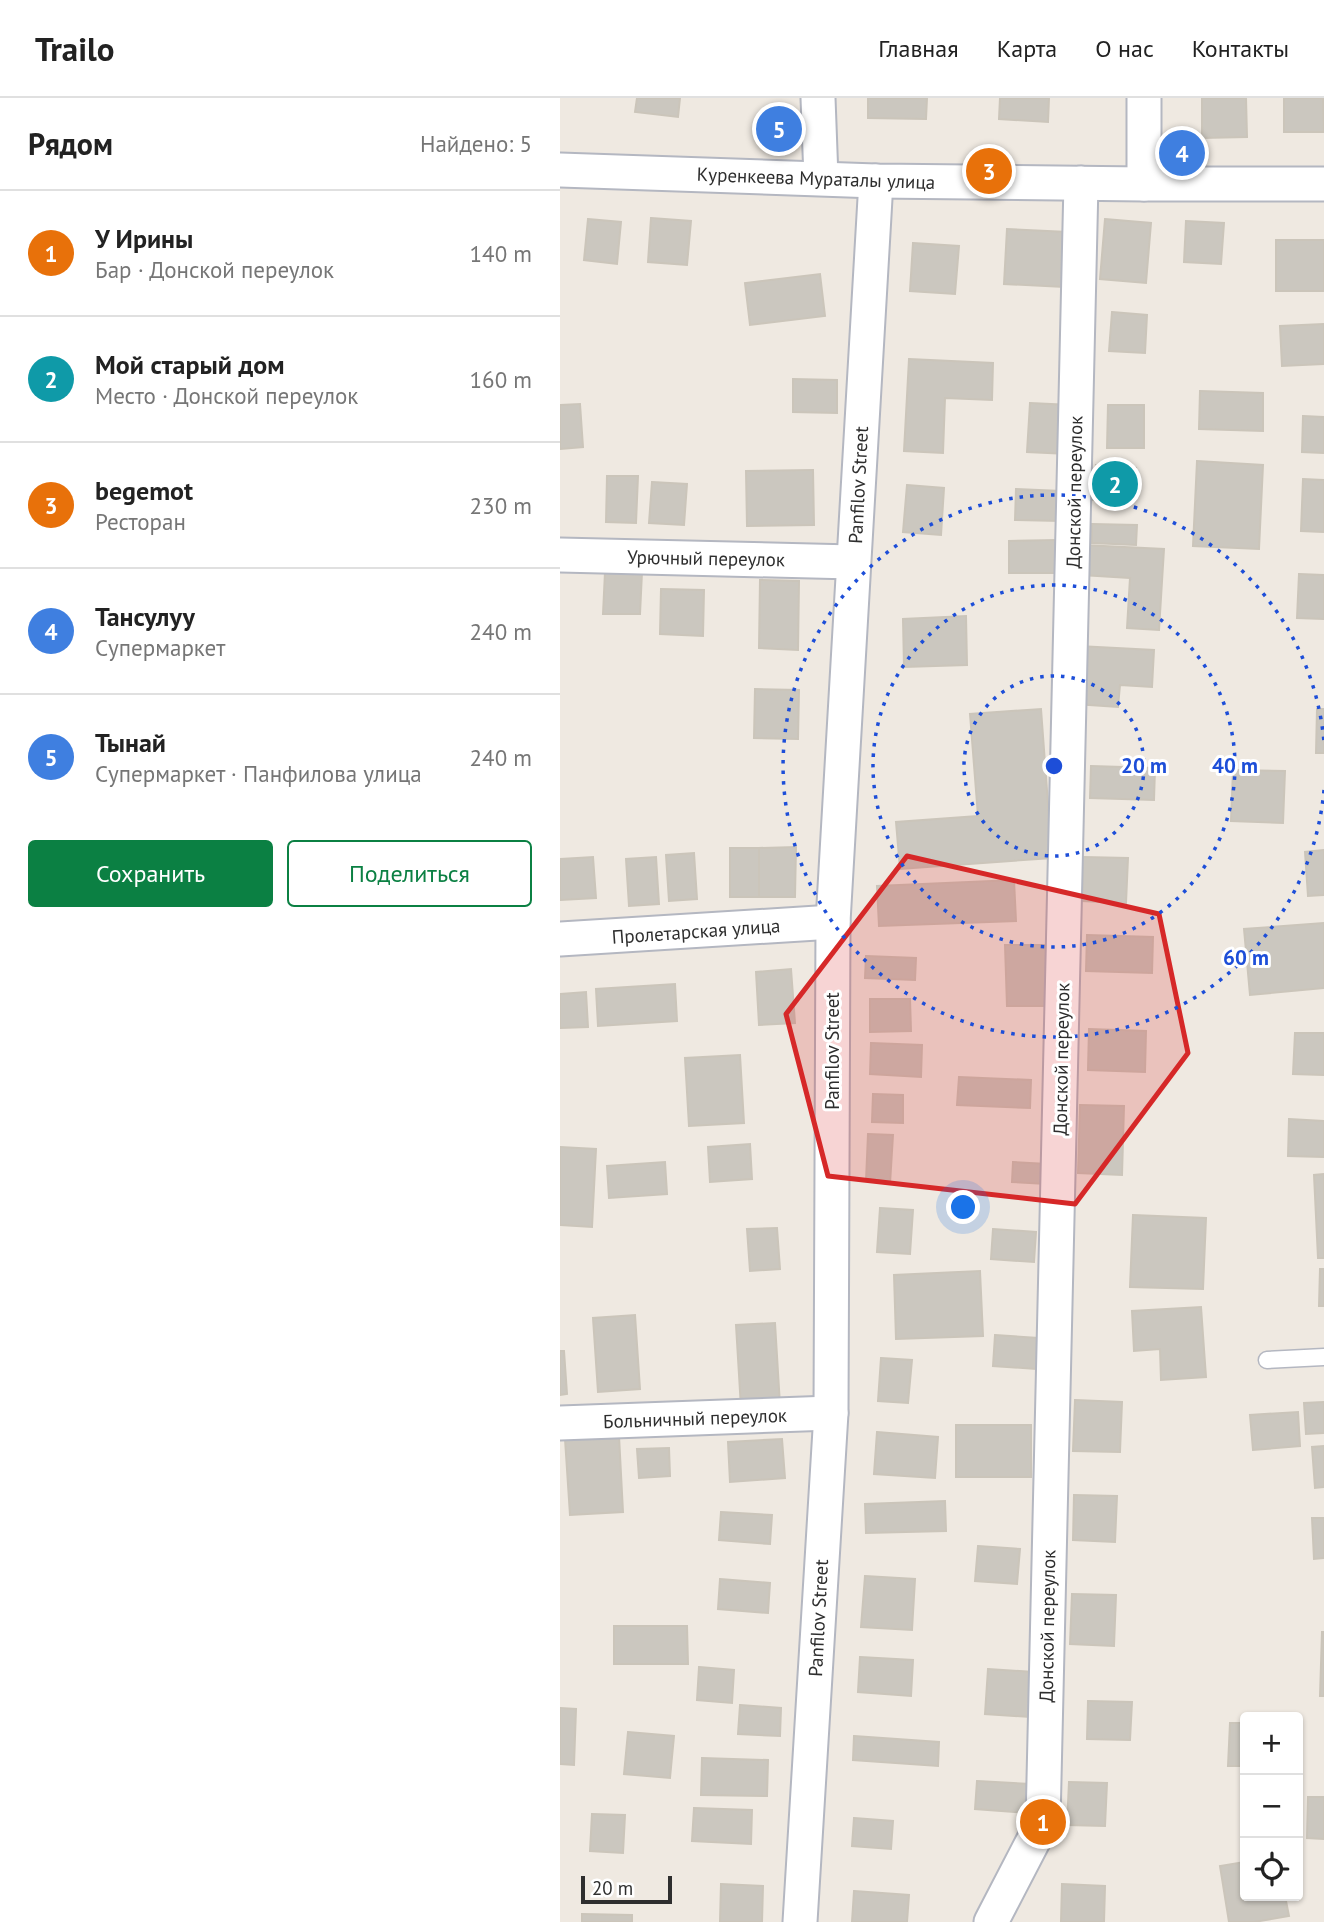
<!DOCTYPE html>
<html lang="ru">
<meta charset="utf-8">
<style>
:root{--surface:#fff;--page:#f2f2f2;--text:#222;--muted:#767676;--line:#e0e0e0;--accent:#0b8043}
body{margin:0;font-family:"PT Sans",sans-serif;background:var(--page);color:var(--text)}
.controls{position:absolute;right:21px;bottom:21px;display:grid;overflow:hidden;border-radius:7px;box-shadow:0 2px 5px #0004}
.controls button{width:63px;height:63px;display:grid;place-items:center;padding:0;border:0;border-bottom:2px solid var(--line);background:var(--surface);color:var(--text);font:35px sans-serif}
.scale{position:absolute;left:21px;bottom:18px;width:91px;box-sizing:border-box;padding-left:7px;border:4px solid #2e2e2e;border-top:0;font-size:19px;line-height:24px;white-space:nowrap;color:#2e2e2e;-webkit-text-stroke:5px #fff;paint-order:stroke}
.you{position:absolute;left:404px;top:1110px;width:24px;height:24px;margin:-18px;border:5px solid #fff;border-radius:50%;background:#1a73e8;box-shadow:0 0 0 10px #1a73e833}
.badge{display:grid;place-items:center;width:46px;height:46px;border-radius:50%;background:var(--accent);color:#fff;font-size:23px;font-weight:700}
.pin{position:absolute;translate:-50% -50%;border:4px solid #fff;box-shadow:0 2px 7px #0006}
.list{margin:0;padding:0;list-style:none}
h2{display:flex;justify-content:space-between;align-items:center;height:91px;margin:0;padding:0 28px;font-size:30px}
h2 small{font-size:23px;font-weight:400;color:var(--muted)}
.list li{display:grid;grid-template-columns:46px 1fr auto;gap:21px;align-items:center;box-sizing:border-box;height:126px;padding:0 28px;border-top:2px solid var(--line)}
.list b{display:block;font-size:26px;white-space:nowrap}
.list p{margin:0;font-size:23px;white-space:nowrap;color:var(--muted)}
.list em{font-size:23px;font-style:normal;color:var(--muted)}
.actions{display:flex;gap:14px;padding:21px 28px}
.actions a{flex:1;padding:16px 0;border:2px solid var(--accent);border-radius:7px;text-align:center;font-size:24px;color:var(--accent)}
.actions .main{background:var(--accent);color:#fff}
.icon{flex:none;width:38px;height:38px;fill:none;stroke:currentColor;stroke-width:2;stroke-linecap:round;stroke-linejoin:round}
.map{position:relative;flex:none;width:764px;height:1824px;overflow:hidden}
header{display:flex;align-items:center;gap:42px;box-sizing:border-box;height:98px;padding:0 35px;background:var(--surface);border-bottom:2px solid var(--line)}
header strong{font-size:33px}
nav{display:flex;gap:38px;margin-inline-start:auto;font-size:24px}
main{display:flex}
aside{flex:1;background:var(--surface)}
.map>svg:first-child{display:block}
.building{fill:#cbc7bf;stroke:#cbc5ba;stroke-width:2}
.lines{fill:none;stroke-linecap:round;stroke-linejoin:round}
.service-casing{stroke:#b4b7c1;stroke-width:19}
.minor-casing{stroke:#b4b7c1;stroke-width:37}
.service{stroke:#fff;stroke-width:16}
.minor{stroke:#fff;stroke-width:33}
.marked{fill:#d62828;fill-opacity:0.2;stroke:#d62828;stroke-width:5;stroke-linejoin:round}
.ring{fill:none;stroke:#1d4ed8;stroke-width:3.5;stroke-dasharray:3.5 7}
.labels{text-anchor:middle;dominant-baseline:central;stroke-width:6;stroke-linejoin:round;paint-order:stroke}
.street-label{font-size:19px;fill:#2e2e2e;stroke:#fff}
.centre{fill:#1d4ed8;stroke:#fff;stroke-width:3.5}
.ring-label{font-size:21px;text-anchor:middle;font-weight:bold;fill:#1d4ed8;stroke:#fff;stroke-width:6;stroke-linejoin:round;paint-order:stroke}
</style>
<header>
<strong>Trailo</strong>
<nav><a>Главная</a><a>Карта</a><a>О нас</a><a>Контакты</a></nav>
</header>
<main>
<aside>
<h2>Рядом<small>Найдено: 5</small></h2>
<ul class="list">
<li><span class="badge" style="background:#e8710a">1</span><div><b>У Ирины</b><p>Бар · Донской переулок</p></div><em>140 m</em></li>
<li><span class="badge" style="background:#0f9aa8">2</span><div><b>Мой старый дом</b><p>Место · Донской переулок</p></div><em>160 m</em></li>
<li><span class="badge" style="background:#e8710a">3</span><div><b>begemot</b><p>Ресторан</p></div><em>230 m</em></li>
<li><span class="badge" style="background:#3f7fe0">4</span><div><b>Тансулуу</b><p>Супермаркет</p></div><em>240 m</em></li>
<li><span class="badge" style="background:#3f7fe0">5</span><div><b>Тынай</b><p>Супермаркет · Панфилова улица</p></div><em>240 m</em></li>
</ul>
<div class="actions"><a class="main">Сохранить</a><a>Поделиться</a></div>
</aside>
<div class="map">
<svg width="764" height="1824" viewBox="0 0 764 1824">
<rect width="100%" height="100%" fill="#efe9e1"/>
<g class="building">
<path d="M 77,0 L 120,0 L 118,19 L 75,14 Z"/>
<path d="M 308,0 L 367,0 L 366,21 L 308,20 Z"/>
<path d="M 440,0 L 489,0 L 488,24 L 439,21 Z"/>
<path d="M 642,0 L 686,0 L 687,39 L 642,40 Z"/>
<path d="M 724,0 L 763,0 L 764,34 L 724,34 Z"/>
<path d="M 91,120 L 131,123 L 127,167 L 88,164 Z"/>
<path d="M 28,121 L 61,124 L 57,166 L 24,162 Z"/>
<path d="M 545,121 L 591,125 L 586,185 L 540,181 Z"/>
<path d="M 626,123 L 664,125 L 661,166 L 624,164 Z"/>
<path d="M 447,131 L 507,134 L 504,189 L 444,186 Z"/>
<rect x="716" y="142" width="48" height="51"/>
<path d="M 353,145 L 399,148 L 395,196 L 350,193 Z"/>
<path d="M 260,176 L 265,218 L 190,227 L 185,185 Z"/>
<path d="M 552,214 L 587,217 L 585,255 L 549,253 Z"/>
<path d="M 764,226 L 764,266 L 722,268 L 720,228 Z"/>
<path d="M 349,261 L 433,265 L 432,302 L 385,300 L 383,355 L 344,353 Z"/>
<path d="M 233,281 L 277,282 L 277,315 L 233,314 Z"/>
<path d="M 640,293 L 703,295 L 703,333 L 639,331 Z"/>
<path d="M 470,305 L 511,307 L 508,356 L 467,354 Z"/>
<path d="M 20,306 L 23,349 L 0,351 L 0,307 Z"/>
<path d="M 548,307 L 584,307 L 584,350 L 547,350 Z"/>
<path d="M 743,318 L 764,319 L 764,355 L 742,354 Z"/>
<path d="M 637,363 L 703,367 L 699,451 L 633,448 Z"/>
<path d="M 536,367 L 576,370 L 573,404 L 533,402 Z"/>
<path d="M 253,372 L 254,427 L 187,428 L 186,373 Z"/>
<path d="M 47,378 L 78,378 L 76,425 L 46,424 Z"/>
<path d="M 743,381 L 764,382 L 764,434 L 741,433 Z"/>
<path d="M 92,384 L 127,386 L 124,427 L 89,425 Z"/>
<path d="M 347,387 L 384,390 L 381,437 L 343,434 Z"/>
<path d="M 456,391 L 501,393 L 500,423 L 455,422 Z"/>
<path d="M 532,426 L 577,427 L 576,447 L 532,445 Z"/>
<path d="M 497,442 L 497,475 L 449,475 L 449,443 Z"/>
<path d="M 523,447 L 604,451 L 599,532 L 567,530 L 570,480 L 522,477 Z"/>
<path d="M 45,474 L 82,474 L 80,516 L 43,516 Z"/>
<path d="M 739,476 L 764,477 L 764,521 L 737,520 Z"/>
<path d="M 200,482 L 239,483 L 238,552 L 199,550 Z"/>
<path d="M 101,491 L 144,492 L 143,538 L 100,536 Z"/>
<path d="M 406,518 L 407,567 L 344,569 L 343,521 Z"/>
<path d="M 518,548 L 594,552 L 592,589 L 560,587 L 558,609 L 515,606 Z"/>
<path d="M 195,591 L 239,592 L 238,641 L 194,640 Z"/>
<path d="M 481,611 L 492,760 L 340,771 L 336,724 L 418,718 L 410,616 Z"/>
<path d="M 757,611 L 764,611 L 764,655 L 756,655 Z"/>
<path d="M 531,668 L 595,670 L 594,702 L 530,700 Z"/>
<path d="M 673,672 L 725,673 L 723,725 L 671,723 Z"/>
<path d="M 236,749 L 235,799 L 199,799 L 199,750 Z"/>
<rect x="170" y="750" width="29" height="49"/>
<path d="M 764,752 L 764,797 L 748,798 L 745,754 Z"/>
<path d="M 134,755 L 137,801 L 109,803 L 106,757 Z"/>
<path d="M 33,759 L 36,800 L 0,802 L 0,761 Z"/>
<path d="M 96,759 L 99,806 L 69,808 L 66,761 Z"/>
<path d="M 523,759 L 568,760 L 566,805 L 522,803 Z"/>
<path d="M 454,782 L 456,823 L 319,828 L 317,788 Z"/>
<path d="M 764,825 L 764,890 L 690,897 L 684,831 Z"/>
<path d="M 527,837 L 593,839 L 592,875 L 526,873 Z"/>
<path d="M 445,847 L 490,847 L 491,908 L 447,908 Z"/>
<path d="M 306,858 L 356,860 L 355,882 L 305,880 Z"/>
<path d="M 231,871 L 235,925 L 199,927 L 196,874 Z"/>
<path d="M 115,886 L 117,923 L 38,928 L 36,891 Z"/>
<path d="M 26,894 L 28,929 L 0,930 L 0,896 Z"/>
<path d="M 310,901 L 350,901 L 351,933 L 310,934 Z"/>
<path d="M 529,931 L 586,933 L 585,974 L 528,972 Z"/>
<path d="M 735,935 L 764,935 L 764,977 L 733,976 Z"/>
<path d="M 311,945 L 362,947 L 361,979 L 310,976 Z"/>
<path d="M 180,957 L 184,1025 L 129,1028 L 125,960 Z"/>
<path d="M 399,979 L 471,982 L 470,1010 L 397,1007 Z"/>
<path d="M 313,996 L 343,997 L 343,1025 L 312,1024 Z"/>
<path d="M 520,1007 L 564,1008 L 562,1077 L 518,1075 Z"/>
<path d="M 729,1021 L 764,1023 L 764,1059 L 728,1058 Z"/>
<path d="M 308,1036 L 333,1037 L 330,1086 L 306,1083 Z"/>
<path d="M 190,1046 L 192,1081 L 150,1084 L 148,1049 Z"/>
<path d="M 0,1049 L 36,1051 L 32,1129 L 0,1127 Z"/>
<path d="M 105,1064 L 107,1096 L 49,1100 L 47,1068 Z"/>
<path d="M 453,1064 L 487,1066 L 486,1086 L 452,1084 Z"/>
<path d="M 764,1076 L 764,1160 L 758,1160 L 754,1077 Z"/>
<path d="M 320,1110 L 353,1112 L 350,1156 L 317,1154 Z"/>
<path d="M 573,1117 L 646,1120 L 643,1191 L 570,1189 Z"/>
<path d="M 217,1130 L 220,1171 L 190,1173 L 187,1131 Z"/>
<path d="M 433,1131 L 476,1134 L 474,1164 L 431,1161 Z"/>
<path d="M 760,1171 L 764,1171 L 764,1208 L 759,1208 Z"/>
<path d="M 420,1173 L 423,1238 L 336,1241 L 334,1177 Z"/>
<path d="M 641,1209 L 646,1279 L 601,1282 L 600,1251 L 574,1253 L 572,1213 Z"/>
<path d="M 75,1217 L 80,1291 L 38,1294 L 33,1220 Z"/>
<path d="M 215,1225 L 220,1307 L 181,1310 L 176,1227 Z"/>
<path d="M 435,1237 L 478,1240 L 476,1271 L 433,1268 Z"/>
<path d="M 0,1253 L 4,1253 L 7,1296 L 0,1297 Z"/>
<path d="M 321,1260 L 352,1262 L 348,1305 L 318,1303 Z"/>
<path d="M 515,1302 L 562,1304 L 560,1354 L 513,1353 Z"/>
<path d="M 764,1304 L 764,1335 L 746,1336 L 744,1305 Z"/>
<path d="M 738,1314 L 740,1348 L 693,1352 L 690,1317 Z"/>
<rect x="396" y="1327" width="75" height="52"/>
<path d="M 317,1334 L 378,1339 L 375,1380 L 314,1376 Z"/>
<path d="M 59,1338 L 63,1414 L 10,1417 L 5,1341 Z"/>
<path d="M 222,1341 L 225,1380 L 170,1384 L 168,1344 Z"/>
<path d="M 764,1348 L 764,1389 L 755,1390 L 752,1349 Z"/>
<path d="M 109,1350 L 110,1378 L 79,1380 L 77,1351 Z"/>
<path d="M 514,1397 L 557,1398 L 555,1444 L 513,1442 Z"/>
<path d="M 385,1403 L 386,1433 L 306,1435 L 305,1406 Z"/>
<path d="M 161,1414 L 212,1417 L 210,1446 L 159,1442 Z"/>
<path d="M 752,1420 L 764,1420 L 764,1460 L 754,1461 Z"/>
<path d="M 418,1448 L 460,1451 L 457,1486 L 415,1483 Z"/>
<path d="M 305,1478 L 355,1481 L 352,1532 L 301,1529 Z"/>
<path d="M 160,1481 L 210,1485 L 208,1515 L 158,1511 Z"/>
<path d="M 512,1496 L 556,1497 L 554,1548 L 510,1546 Z"/>
<path d="M 54,1528 L 127,1528 L 128,1566 L 54,1566 Z"/>
<path d="M 762,1534 L 764,1534 L 764,1598 L 760,1598 Z"/>
<path d="M 300,1559 L 353,1562 L 351,1598 L 298,1594 Z"/>
<path d="M 139,1569 L 174,1572 L 172,1605 L 137,1602 Z"/>
<path d="M 428,1571 L 473,1574 L 470,1619 L 425,1616 Z"/>
<path d="M 528,1603 L 572,1604 L 570,1642 L 527,1641 Z"/>
<path d="M 180,1607 L 221,1610 L 220,1638 L 178,1636 Z"/>
<path d="M 0,1610 L 16,1611 L 14,1667 L 0,1666 Z"/>
<path d="M 670,1625 L 685,1625 L 685,1668 L 668,1668 Z"/>
<path d="M 68,1634 L 114,1638 L 110,1680 L 64,1676 Z"/>
<path d="M 294,1638 L 379,1644 L 378,1668 L 293,1662 Z"/>
<path d="M 142,1660 L 208,1662 L 207,1698 L 141,1697 Z"/>
<path d="M 417,1683 L 470,1686 L 468,1715 L 415,1711 Z"/>
<path d="M 509,1684 L 547,1685 L 545,1728 L 507,1727 Z"/>
<path d="M 748,1699 L 764,1699 L 764,1741 L 747,1740 Z"/>
<path d="M 134,1710 L 192,1712 L 191,1746 L 132,1743 Z"/>
<path d="M 32,1716 L 65,1717 L 63,1755 L 30,1753 Z"/>
<path d="M 294,1720 L 333,1723 L 331,1751 L 292,1748 Z"/>
<path d="M 685,1764 L 685,1798 L 725,1798 L 729,1818 L 694,1824 L 669,1824 L 660,1768 Z"/>
<path d="M 161,1786 L 203,1788 L 202,1824 L 160,1824 Z"/>
<path d="M 502,1786 L 545,1788 L 544,1824 L 501,1824 Z"/>
<path d="M 294,1793 L 349,1797 L 347,1824 L 292,1824 Z"/>
<path d="M 22,1816 L 72,1817 L 72,1824 L 22,1824 Z"/>
</g>
<g class="lines">
<g class="service-casing">
<path id="service" d="M 707,1262 L 764,1259"/>
</g>
<g class="minor-casing">
<g id="minor">
<path d="M 258,0 L 261,80"/>
<path d="M 584,0 L 584,86"/>
<path d="M 0,72 L 316,83 L 584,86 L 764,86"/>
<path d="M 0,457 L 293,464"/>
<path d="M 0,841 L 273,824"/>
<path d="M 0,1325 L 271,1315"/>
<path d="M 240,1824 L 271,1315 L 273,824 L 316,83"/>
<path d="M 431,1824 L 483,1724 L 521,85"/>
</g>
</g>
<use href="#service" class="service"/>
<use href="#minor" class="minor"/>
</g>
<path class="marked" d="M 347,758 L 599,816 L 628,955 L 515,1106 L 268,1078 L 226,916 Z"/>
<g class="ring">
<circle cx="494" cy="668" r="90"/>
<circle cx="494" cy="668" r="181"/>
<path d="M764 692A271 271 0 1 1 764 644"/>
</g>
<g class="labels">
<g class="street-label">
<text transform="translate(256 80) rotate(2)">Куренкеева Мураталы улица</text>
<text transform="translate(298 387) rotate(-87)">Panfilov Street</text>
<text transform="translate(514 394) rotate(-89)">Донской переулок</text>
<text transform="translate(146 460) rotate(1)">Урючный переулок</text>
<text transform="translate(136 833) rotate(-4)">Пролетарская улица</text>
<text transform="translate(272 953) rotate(-90)">Panfilov Street</text>
<text transform="translate(501 961) rotate(-89)">Донской переулок</text>
<text transform="translate(135 1320) rotate(-2)">Больничный переулок</text>
<text transform="translate(258 1520) rotate(-87)">Panfilov Street</text>
<text transform="translate(487 1528) rotate(-89)">Донской переулок</text>
</g>
</g>
<circle cx="494" cy="668" r="10" class="centre"/>
<g class="ring-label">
<text x="584" y="675">20 m</text>
<text x="675" y="675">40 m</text>
<text x="686" y="867">60 m</text>
</g>
</svg>
<div class="controls">
<button>+</button>
<button>−</button>
<button><svg class="icon" aria-label="locate" viewBox="0 0 24 24"><circle cx="12" cy="12" r="6"/><path d="M12 2v4M12 18v4M2 12h4M18 12h4"/></svg></button>
</div>
<div class="scale">20 m</div>
<div class="you"></div>
<div class="pin badge" style="left:483px;top:1724px;background:#e8710a">1</div>
<div class="pin badge" style="left:555px;top:386px;background:#0f9aa8">2</div>
<div class="pin badge" style="left:429px;top:73px;background:#e8710a">3</div>
<div class="pin badge" style="left:622px;top:55px;background:#3f7fe0">4</div>
<div class="pin badge" style="left:219px;top:31px;background:#3f7fe0">5</div>
</div>
</main>
